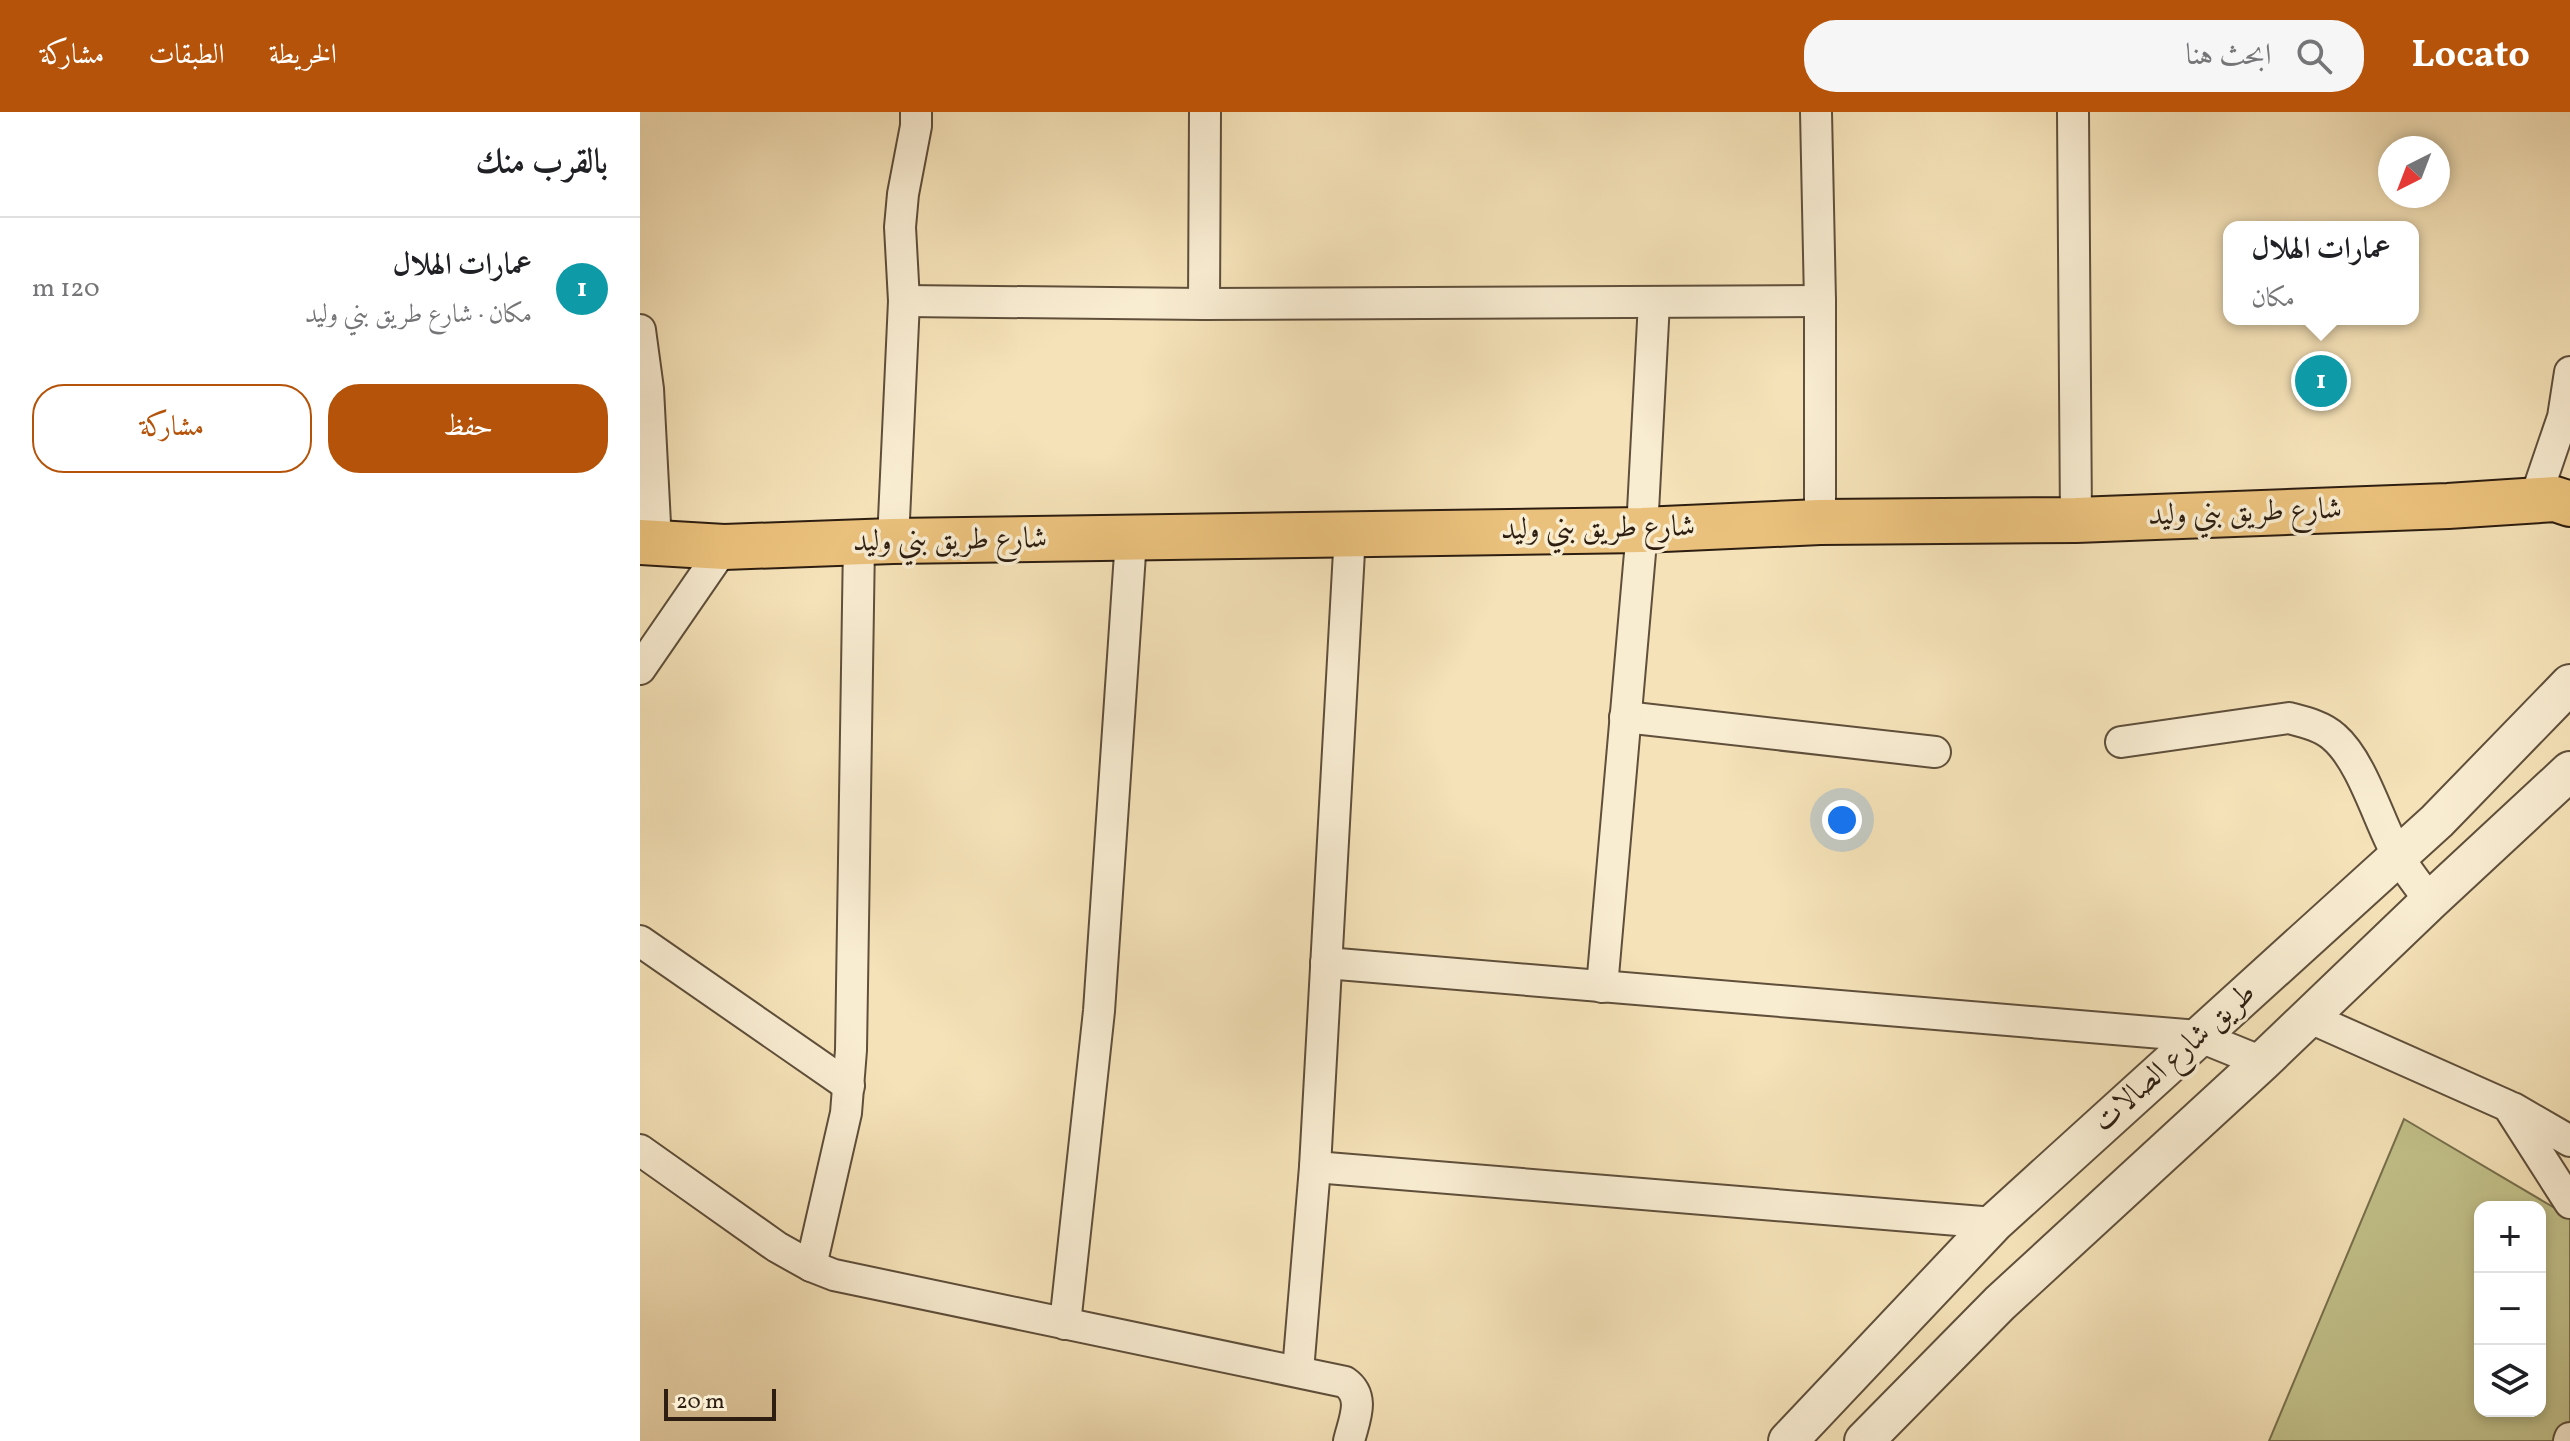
<!DOCTYPE html>
<html lang="ar">
<meta charset="utf-8">
<style>
:root{--surface:#fff;--page:#f6f6f6;--text:#202124;--muted:#757577;--line:#e0e0e0;--accent:#b45309}
body{margin:0;font-family:Vollkorn,Amiri,serif;background:var(--page);color:var(--text);direction:rtl}
.controls{position:absolute;right:24px;bottom:24px;display:grid;overflow:hidden;border-radius:16px;box-shadow:0 4px 12px #0003}
.controls button{width:72px;height:72px;display:grid;place-items:center;padding:0;border:0;border-bottom:2px solid var(--line);background:var(--surface);color:var(--text);font:40px sans-serif}
.compass{position:absolute;left:1738px;top:24px;width:72px;height:72px;border-radius:50%;background:var(--surface);box-shadow:0 4px 12px #0003;rotate:222deg}
.scale{position:absolute;left:24px;bottom:20px;width:112px;box-sizing:border-box;padding-left:8px;border:4px solid #2d1e11;border-top:0;font-size:22px;line-height:28px;white-space:nowrap;color:#2d1e11;-webkit-text-stroke:6px #f8ecd1;paint-order:stroke}
.you{position:absolute;left:1202px;top:708px;width:28px;height:28px;margin:-20px;border:6px solid #fff;border-radius:50%;background:#1a73e8;box-shadow:0 0 0 12px #1a73e833}
.badge{display:grid;place-items:center;width:52px;height:52px;border-radius:50%;background:var(--accent);color:#fff;font-size:26px;font-weight:700}
.pin{position:absolute;translate:-50% -50%;border:4px solid #fff;box-shadow:0 2px 8px #0006}
.popup{position:absolute;left:1583px;top:109px;width:196px;height:104px;box-sizing:border-box;display:grid;place-content:center;border-radius:16px;background:var(--surface);filter:drop-shadow(0 2px 6px #0005);font-size:26px;white-space:nowrap;color:var(--muted)}
.popup b{font-size:30px;color:var(--text)}
.popup::after{content:'';position:absolute;left:50%;top:100%;margin-left:-16px;border:16px solid transparent;border-top-color:var(--surface)}
.list{margin:0;padding:0;list-style:none}
h2{display:flex;justify-content:space-between;align-items:center;height:104px;margin:0;padding:0 32px;font-size:34px}
h2 small{font-size:26px;font-weight:400;color:var(--muted)}
.list li{display:grid;grid-template-columns:52px 1fr auto;gap:24px;align-items:center;box-sizing:border-box;height:144px;padding:0 32px;border-top:2px solid var(--line)}
.list b{display:block;font-size:30px;white-space:nowrap}
.list p{margin:0;font-size:26px;white-space:nowrap;color:var(--muted)}
.list em{font-size:26px;font-style:normal;color:var(--muted)}
.actions{display:flex;gap:16px;padding:24px 32px}
.actions a{flex:1;padding:18px 0;border:2px solid var(--accent);border-radius:32px;text-align:center;font-size:28px;color:var(--accent)}
.actions .main{background:var(--accent);color:#fff}
.icon{flex:none;width:44px;height:44px;fill:none;stroke:currentColor;stroke-width:2;stroke-linecap:round;stroke-linejoin:round}
.map{position:relative;flex:none;width:1930px;height:1329px;overflow:hidden;direction:ltr}
header{display:flex;align-items:center;gap:48px;box-sizing:border-box;height:112px;padding:0 40px;background:var(--accent);color:#fff}
header strong{font-size:38px}
nav{display:flex;gap:44px;margin-inline-start:auto;font-size:28px}
.search{width:560px;height:72px;background:var(--page);display:flex;align-items:center;gap:20px;box-sizing:border-box;padding:0 28px;border-radius:32px;color:var(--muted);font-size:30px}
main{display:flex}
aside{flex:1;background:var(--surface)}
.map>svg:first-child{display:block}
.green{fill:#c2c18a;stroke:#78704e;stroke-width:2;fill-rule:evenodd}
.lines{fill:none;stroke-linecap:round;stroke-linejoin:round}
.minor-casing{stroke:#5f4f3b;stroke-width:34}
.tertiary-casing{stroke:#5f4f3b;stroke-width:42}
.primary-casing{stroke:#2d1e11;stroke-width:48}
.minor{stroke:#f8ecd1;stroke-width:30}
.tertiary{stroke:#f8ecd1;stroke-width:38}
.primary{stroke:#eac17c;stroke-width:44}
.labels{text-anchor:middle;dominant-baseline:central;stroke-width:7;stroke-linejoin:round;paint-order:stroke}
.street-label{font-size:30px;fill:#2d1e11;stroke:#f8ecd1}
</style>
<header>
<strong>Locato</strong>
<div class="search"><svg class="icon" aria-label="search" viewBox="0 0 24 24"><circle cx="10" cy="10" r="6"/><path d="M15 15l6 6"/></svg>ابحث هنا</div>
<nav><a>الخريطة</a><a>الطبقات</a><a>مشاركة</a></nav>
</header>
<main>
<div class="map">
<svg width="1930" height="1329" viewBox="0 0 1930 1329">
<rect width="100%" height="100%" fill="#f5e2b8"/>
<filter id="stains"><feTurbulence type="fractalNoise" baseFrequency=".0025" numOctaves="4"/><feColorMatrix values="0 0 0 0 .2 0 0 0 0 .09 0 0 0 0 .02 0 0 0 .5 -.17"/></filter>
<radialGradient id="worn" r=".72"><stop offset=".6" stop-color="#630" stop-opacity="0"/><stop offset="1" stop-color="#630" stop-opacity=".3"/></radialGradient>
<path class="green" d="M 1764,1007 L 1930,1105 L 1930,1329 L 1629,1329 ZM 1840,1095 L 1900,1095 L 1900,1299 L 1840,1299 Z"/>
<g class="lines">
<g class="minor-casing">
<g id="minor">
<path d="M 1176,0 L 1180,189 L 1180,410"/>
<path d="M 1433,0 L 1436,408"/>
<path d="M 264,189 L 564,192 L 1180,189"/>
<path d="M 564,192 L 565,0"/>
<path d="M 0,218 L 8,277 L 16,431"/>
<path d="M 1895,387 L 1923,305 L 1930,260"/>
<path d="M 253,429 L 264,189 L 260,115 L 263,82 L 276,14 L 276,0"/>
<path d="M 0,557 L 84,435"/>
<path d="M 985,605 L 1295,640"/>
<path d="M 1481,630 L 1649,606 C 1664,610 1682,614 1694,625 C 1723,650 1739,711 1758,744 C 1767,759 1779,774 1790,789"/>
<path d="M 0,829 L 209,974"/>
<path d="M 686,851 L 1558,924 L 1622,950"/>
<path d="M 962,875 L 1002,418 L 1014,190"/>
<path d="M 1668,905 L 1868,994 L 1930,1091"/>
<path d="M 1873,996 L 1930,1029"/>
<path d="M 0,1038 L 137,1135 L 171,1154 L 194,1163 L 705,1270 C 726,1285 714,1308 709,1329"/>
<path d="M 675,1055 L 1354,1111"/>
<path d="M 171,1154 L 206,1001 L 211,938 L 219,431"/>
<path d="M 425,1212 L 459,899 L 491,427"/>
<path d="M 658,1259 L 675,1055 L 710,421"/>
<path d="M 1929,1329 L 1930,1326"/>
</g>
</g>
<g class="tertiary-casing">
<g id="tertiary">
<path d="M 1148,1329 L 1354,1111 L 1797,709 L 1930,572"/>
<path d="M 1224,1329 L 1360,1191 L 1622,950 L 1790,789 L 1930,659"/>
</g>
</g>
<g class="primary-casing">
<path id="primary" d="M 0,430 L 84,435 L 253,429 L 1002,418 L 1180,410 L 1436,408 L 1808,394 L 1915,387 L 1930,392"/>
</g>
<use href="#minor" class="minor"/>
<use href="#tertiary" class="tertiary"/>
<use href="#primary" class="primary"/>
</g>
<g class="labels">
<g class="street-label">
<text transform="translate(1605 401) rotate(-2)">شارع طريق بني وليد</text>
<text transform="translate(958 417) rotate(-1)">شارع طريق بني وليد</text>
<text transform="translate(310 429) rotate(-1)">شارع طريق بني وليد</text>
<text transform="translate(1535 946) rotate(-42)">طريق شارع الصالات</text>
</g>
</g>
<rect width="100%" height="100%" filter="url(#stains)"/>
<rect width="100%" height="100%" fill="url(#worn)"/>
</svg>
<div class="controls">
<button>+</button>
<button>−</button>
<button><svg class="icon" aria-label="layers" viewBox="0 0 24 24"><path d="M12 4l9 5-9 5-9-5zM3 14l9 5 9-5"/></svg></button>
</div>
<svg class="compass" viewBox="-18 -18 36 36"><path d="M0-13l5 13h-10z" fill="#e53935"/><path d="M0 13l5-13h-10z" fill="#757577"/></svg>
<div class="scale">20 m</div>
<div class="you"></div>
<div class="pin badge" style="left:1681px;top:269px;background:#0f9aa8">1</div>
<div class="popup"><b>عمارات الهلال</b>مكان</div>
</div>
<aside>
<h2>بالقرب منك<small></small></h2>
<ul class="list">
<li><span class="badge" style="background:#0f9aa8">1</span><div><b>عمارات الهلال</b><p>مكان · شارع طريق بني وليد</p></div><em>120 m</em></li>
</ul>
<div class="actions"><a class="main">حفظ</a><a>مشاركة</a></div>
</aside>
</main>
